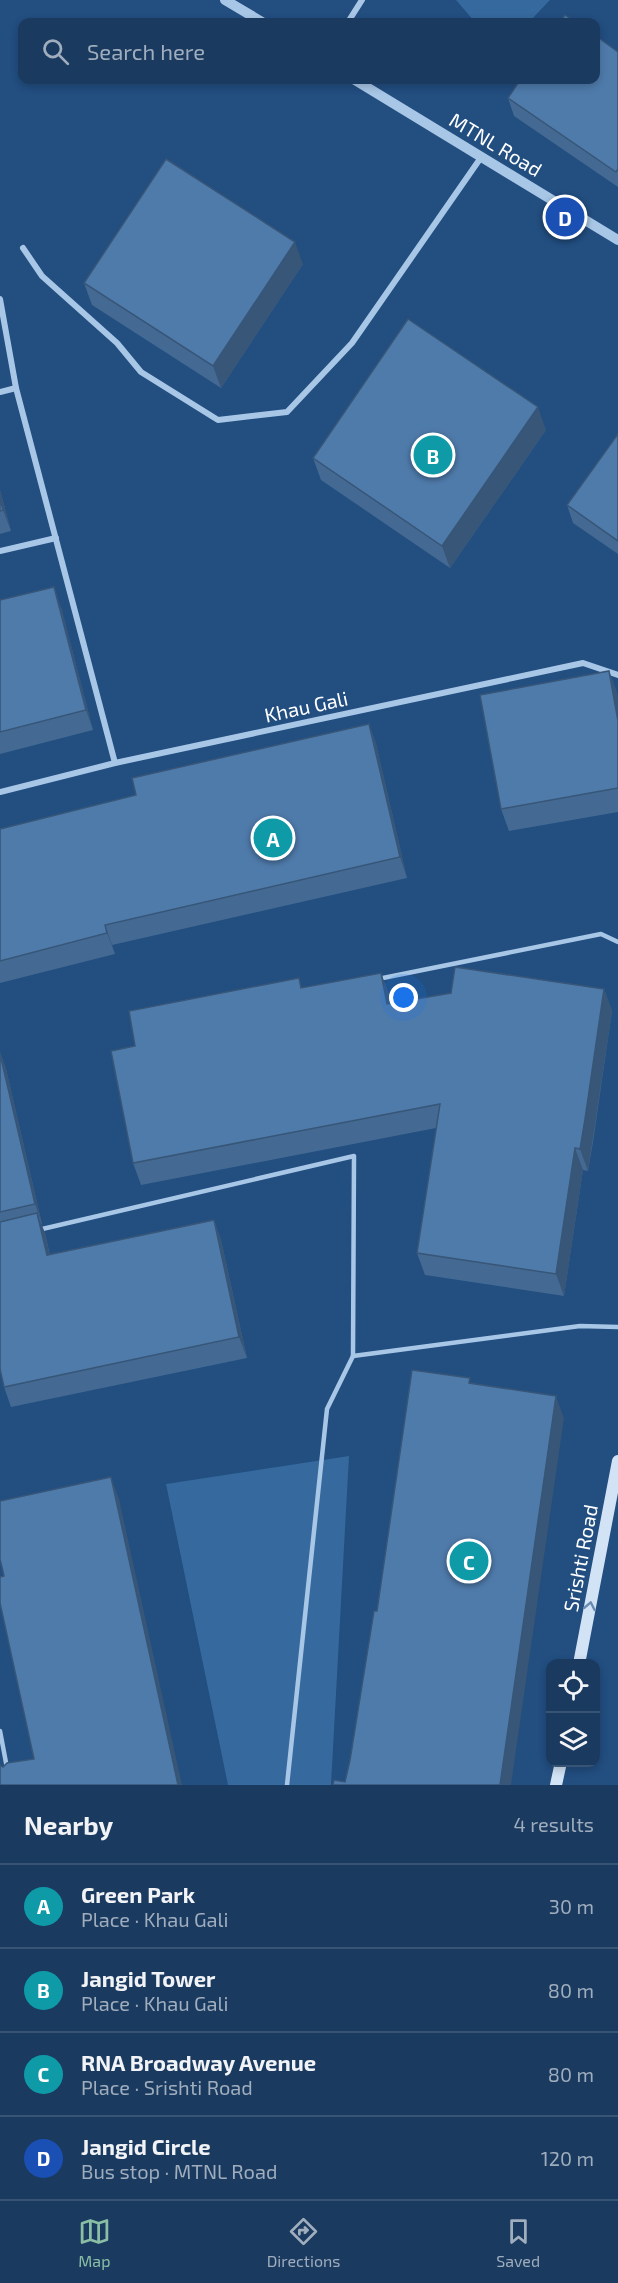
<!DOCTYPE html>
<meta charset="utf-8">
<style>
:root{--surface:#1a3a60;--page:#234166;--text:#f1f3f6;--muted:#9fadbd;--line:#385475;--accent:#8abfa5}
body{margin:0;font-family:"Exo 2",sans-serif;background:var(--page);color:var(--text)}
.controls{position:absolute;right:18px;bottom:18px;display:grid;overflow:hidden;border-radius:12px;box-shadow:0 3px 9px #0003}
.controls button{width:54px;height:54px;display:grid;place-items:center;padding:0;border:0;border-bottom:2px solid var(--line);background:var(--surface);color:var(--text);font:30px sans-serif}
.you{position:absolute;left:404px;top:998px;width:21px;height:21px;margin:-15px;border:4px solid #fff;border-radius:50%;background:#1a73e8;box-shadow:0 0 0 9px #1a73e833}
.badge{display:grid;place-items:center;width:39px;height:39px;border-radius:50%;background:var(--accent);color:#fff;font-size:20px;font-weight:700}
.pin{position:absolute;translate:-50% -50%;border:3px solid #fff;box-shadow:0 2px 6px #0006}
.list{margin:0;padding:0;list-style:none}
h2{display:flex;justify-content:space-between;align-items:center;height:78px;margin:0;padding:0 24px;font-size:26px}
h2 small{font-size:20px;font-weight:400;color:var(--muted)}
.list li{display:grid;grid-template-columns:39px 1fr auto;gap:18px;align-items:center;box-sizing:border-box;height:84px;padding:0 24px;border-top:2px solid var(--line)}
.list b{display:block;font-size:22px;white-space:nowrap}
.list p{margin:0;font-size:20px;white-space:nowrap;color:var(--muted)}
.list em{font-size:20px;font-style:normal;color:var(--muted)}
.icon{flex:none;width:33px;height:33px;fill:none;stroke:currentColor;stroke-width:2;stroke-linecap:round;stroke-linejoin:round}
.map{position:relative;flex:none;width:618px;height:1785px;overflow:hidden}
.search{position:absolute;background:var(--surface);box-shadow:0 3px 9px #0003;left:18px;right:18px;top:18px;height:66px;display:flex;align-items:center;gap:15px;box-sizing:border-box;padding:0 21px;border-radius:12px;color:var(--muted);font-size:22px}
.sheet{height:414px;background:var(--surface)}
nav{display:flex;justify-content:space-around;align-items:center;box-sizing:border-box;height:84px;border-top:2px solid var(--line);background:var(--surface);font-size:16px;color:var(--muted)}
nav a{display:grid;justify-items:center;gap:3px}
nav .on{color:var(--accent)}
.map>svg:first-child{display:block}
.green{fill:#36699e}
.lines{fill:none;stroke-linecap:round;stroke-linejoin:round}
.service{stroke:#a8c7e7;stroke-width:4.5}
.minor{stroke:#a8c7e7;stroke-width:6}
.tertiary{stroke:#a8c7e7;stroke-width:10}
.secondary{stroke:#d2e3f6;stroke-width:12}
.wall{fill:#446a93}
.shaded-wall{fill:#375678}
.building{fill:#4f7bab;stroke:#375678;stroke-width:1.5}
.oneway{stroke:#688aaf}
.labels{text-anchor:middle;dominant-baseline:central;stroke-width:4.5;stroke-linejoin:round;paint-order:stroke}
.street-label{font-size:20px;fill:#fff;stroke:#224e80}
</style>
<div class="map">
<svg width="618" height="1785" viewBox="0 0 618 1785">
<rect width="100%" height="100%" fill="#224e80"/>
<g class="green">
<path d="M 456,0 L 550,0 L 531,20 L 475,22 Z"/>
<path d="M 349,1456 L 331,1785 L 228,1785 L 166,1484 Z"/>
</g>
<g class="lines">
<g class="service">
<path d="M 378,979 L 601,934 L 618,942"/>
<path d="M 38,1230 L 354,1156 L 353,1356 L 580,1326 L 618,1327"/>
<path d="M 0,1731 L 7,1768"/>
<path d="M 287,1785 L 327,1409 L 353,1356"/>
</g>
<g class="minor">
<path d="M 348,22 L 362,0"/>
<path d="M 23,248 L 42,276 L 117,343 L 141,372 L 218,420 L 287,412 L 352,343 L 482,156"/>
<path d="M 0,299 L 16,388 L 115,763"/>
<path d="M 0,392 L 16,388"/>
<path d="M 0,551 L 56,538"/>
<path d="M 0,792 L 115,763 L 583,663 L 618,675"/>
</g>
<g class="tertiary">
<path d="M 225,0 L 262,22"/>
<path d="M 355,80 L 618,240"/>
</g>
<g class="secondary">
<path d="M 579,1664 L 618,1461"/>
<path d="M 556,1785 L 561,1762"/>
</g>
</g>
<g class="wall">
<path d="M 618,52 L 618,187 L 514,116 L 508,98 Z"/>
<path d="M 303,264 L 221,388 L 92,305 L 84,283 Z"/>
<path d="M 546,430 L 450,568 L 321,480 L 313,458 Z"/>
<path d="M 618,434 L 618,554 L 573,523 L 567,505 Z"/>
<path d="M 0,490 L 11,531 L 0,534 Z"/>
<path d="M 0,600 L 61,607 L 93,730 L 0,754 Z"/>
<path d="M 609,671 L 617,693 L 618,701 L 618,812 L 509,831 L 501,809 Z"/>
<path d="M 369,724 L 376,744 L 407,878 L 112,945 L 115,954 L 0,983 L 0,829 L 136,795 Z"/>
<path d="M 381,973 L 389,995 L 391,1003 L 604,989 L 612,1011 L 593,1142 L 588,1171 L 583,1170 L 564,1296 L 425,1275 L 417,1253 L 436,1128 L 141,1185 L 133,1163 L 135,1046 L 303,988 Z"/>
<path d="M 0,1052 L 6,1069 L 42,1224 L 41,1225 L 45,1233 L 50,1255 L 214,1220 L 221,1240 L 247,1358 L 11,1407 L 4,1387 L 0,1369 Z"/>
</g>
<g class="shaded-wall">
<path d="M 295,242 L 303,264 L 221,388 L 213,366 Z"/>
<path d="M 538,407 L 546,430 L 450,568 L 442,546 Z"/>
<path d="M 0,490 L 11,531 L 3,510 L 0,499 Z"/>
<path d="M 54,587 L 61,607 L 93,730 L 86,710 Z"/>
<path d="M 609,671 L 617,693 L 618,701 L 618,721 Z"/>
<path d="M 369,724 L 376,744 L 407,878 L 400,857 Z"/>
<path d="M 105,925 L 112,945 L 115,954 L 107,933 Z"/>
<path d="M 381,973 L 389,995 L 395,1026 L 387,1004 Z"/>
<path d="M 604,989 L 612,1011 L 588,1171 L 580,1149 Z"/>
<path d="M 0,1052 L 6,1069 L 42,1224 L 35,1204 Z"/>
<path d="M 575,1148 L 583,1170 L 564,1296 L 556,1274 Z"/>
<path d="M 37,1213 L 45,1233 L 54,1276 L 47,1255 Z"/>
<path d="M 214,1220 L 221,1240 L 247,1358 L 239,1337 Z"/>
<path d="M 556,1396 L 564,1418 L 511,1785 L 500,1785 Z"/>
<path d="M 111,1477 L 119,1499 L 182,1785 L 178,1785 Z"/>
</g>
<g class="building">
<path d="M 565,15 L 575,22 L 560,22 Z"/>
<path d="M 596,36 L 618,52 L 618,169 L 616,172 L 508,98 L 520,80 L 596,80 Z"/>
<path d="M 166,159 L 295,242 L 213,366 L 84,283 Z"/>
<path d="M 408,319 L 538,407 L 442,546 L 313,458 Z"/>
<path d="M 618,434 L 618,541 L 567,505 Z"/>
<path d="M 0,499 L 3,510 L 0,511 Z"/>
<path d="M 54,587 L 86,710 L 0,732 L 0,600 Z"/>
<path d="M 609,671 L 618,721 L 618,788 L 501,809 L 480,695 Z"/>
<path d="M 369,724 L 400,857 L 105,925 L 107,933 L 0,961 L 0,829 L 136,795 L 132,778 Z"/>
<path d="M 455,967 L 604,989 L 585,1119 L 580,1149 L 575,1148 L 556,1274 L 417,1253 L 440,1104 L 133,1163 L 111,1051 L 135,1046 L 129,1011 L 299,978 L 301,988 L 381,973 L 387,1004 L 451,993 Z"/>
<path d="M 0,1054 L 35,1204 L 0,1212 Z"/>
<path d="M 37,1213 L 47,1255 L 214,1220 L 239,1337 L 4,1387 L 0,1369 L 0,1222 Z"/>
<path d="M 412,1370 L 470,1378 L 469,1383 L 556,1396 L 500,1785 L 333,1785 L 334,1780 L 345,1782 L 350,1760 L 374,1611 L 377,1611 Z"/>
<path d="M 111,1477 L 178,1785 L 0,1785 L 0,1765 L 3,1767 L 7,1763 L 34,1759 L 0,1603 L 0,1577 L 4,1576 L 0,1559 L 0,1501 Z"/>
</g>
<defs><path id="oneway-chevron" d="M-2-3.5L2.5 0L-2 3.5" fill="none" stroke-width="1.6" stroke-linecap="round" stroke-linejoin="round" transform="scale(1.5)"/></defs>
<use class="oneway" href="#oneway-chevron" transform="translate(590 1606) rotate(-79)"/>
<g class="labels">
<g class="street-label">
<text transform="translate(496 144) rotate(31)">MTNL Road</text>
<text transform="translate(306 706) rotate(-12)">Khau Gali</text>
<text transform="translate(580 1558) rotate(-79)">Srishti Road</text>
</g>
</g>
</svg>
<div class="controls">
<button><svg class="icon" aria-label="locate" viewBox="0 0 24 24"><circle cx="12" cy="12" r="6"/><path d="M12 2v4M12 18v4M2 12h4M18 12h4"/></svg></button>
<button><svg class="icon" aria-label="layers" viewBox="0 0 24 24"><path d="M12 4l9 5-9 5-9-5zM3 14l9 5 9-5"/></svg></button>
</div>
<div class="you"></div>
<div class="pin badge" style="left:273px;top:838px;background:#0f9aa8">A</div>
<div class="pin badge" style="left:433px;top:455px;background:#0f9aa8">B</div>
<div class="pin badge" style="left:469px;top:1561px;background:#0f9aa8">C</div>
<div class="pin badge" style="left:565px;top:217px;background:#1a4fb4">D</div>
<div class="search"><svg class="icon" aria-label="search" viewBox="0 0 24 24"><circle cx="10" cy="10" r="6"/><path d="M15 15l6 6"/></svg>Search here</div>
</div>
<section class="sheet">
<h2>Nearby<small>4 results</small></h2>
<ul class="list">
<li><span class="badge" style="background:#0f9aa8">A</span><div><b>Green Park</b><p>Place · Khau Gali</p></div><em>30 m</em></li>
<li><span class="badge" style="background:#0f9aa8">B</span><div><b>Jangid Tower</b><p>Place · Khau Gali</p></div><em>80 m</em></li>
<li><span class="badge" style="background:#0f9aa8">C</span><div><b>RNA Broadway Avenue</b><p>Place · Srishti Road</p></div><em>80 m</em></li>
<li><span class="badge" style="background:#1a4fb4">D</span><div><b>Jangid Circle</b><p>Bus stop · MTNL Road</p></div><em>120 m</em></li>
</ul>
</section>
<nav>
<a class="on"><svg class="icon" aria-label="map" viewBox="0 0 24 24"><path d="M3 6l6-2 6 2 6-2v14l-6 2-6-2-6 2zM9 4v14M15 6v14"/></svg>Map</a>
<a><svg class="icon" aria-label="directions" viewBox="0 0 24 24"><path d="M12 3l9 9-9 9-9-9zM9 14v-3h6M13 9l2 2-2 2"/></svg>Directions</a>
<a><svg class="icon" aria-label="saved" viewBox="0 0 24 24"><path d="M7 4h10v16l-5-4-5 4z"/></svg>Saved</a>
</nav>
